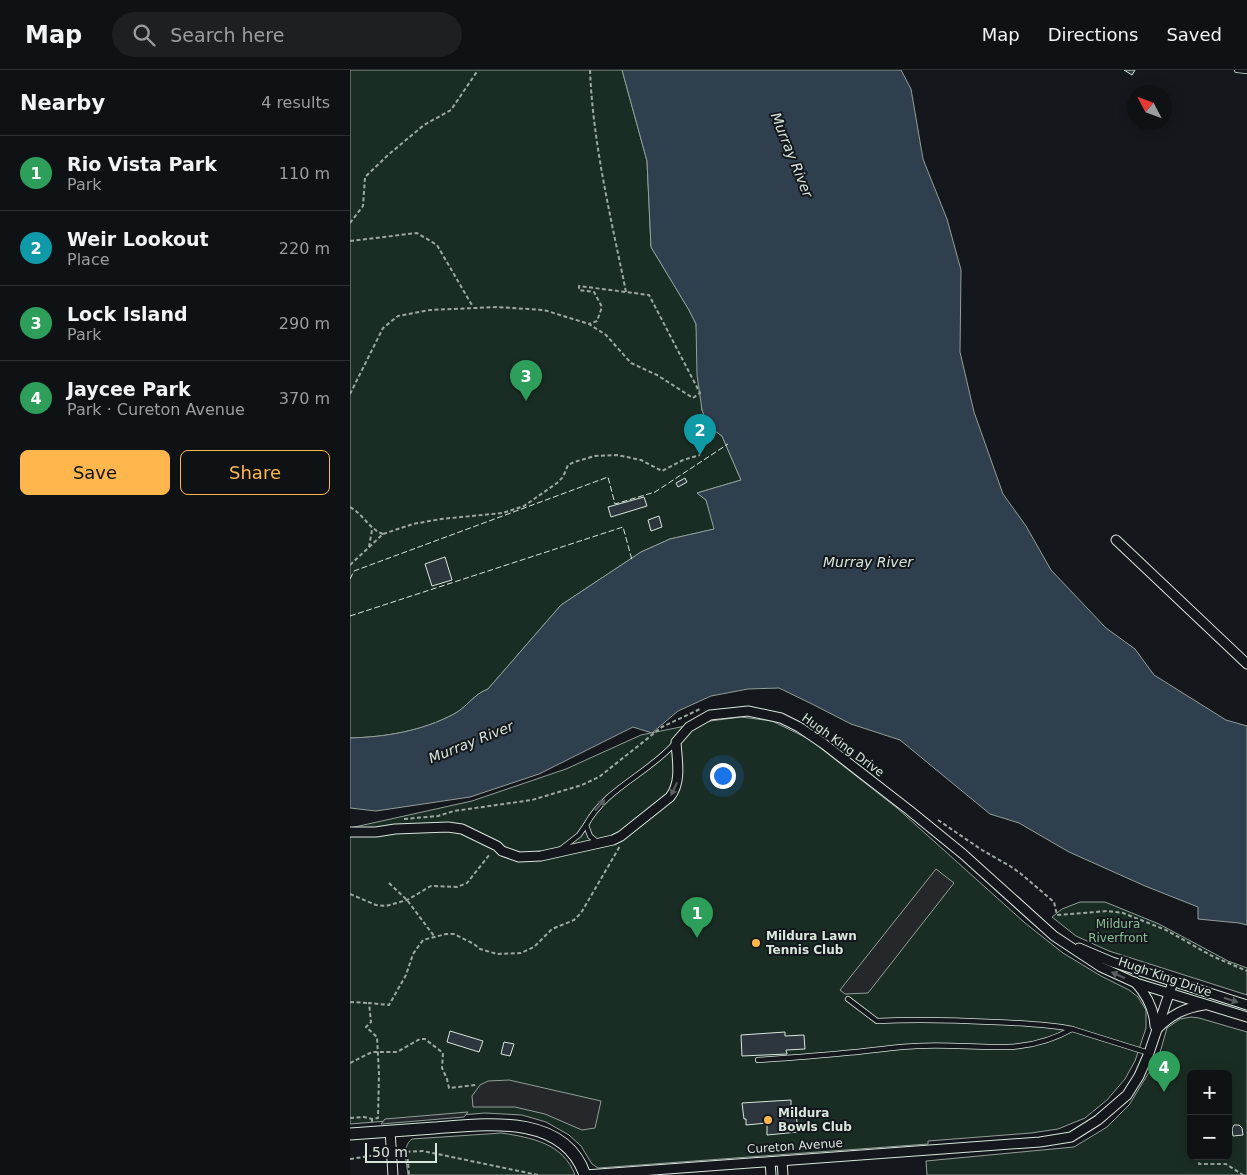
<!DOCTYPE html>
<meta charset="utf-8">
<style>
:root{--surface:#0f1215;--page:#1d2022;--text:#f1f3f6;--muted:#9b9ea0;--line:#2f3234;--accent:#ffb74d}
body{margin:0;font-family:"DejaVu Sans",sans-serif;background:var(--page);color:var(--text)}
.controls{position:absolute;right:15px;bottom:15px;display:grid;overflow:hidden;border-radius:8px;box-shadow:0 2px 12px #0003}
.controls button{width:45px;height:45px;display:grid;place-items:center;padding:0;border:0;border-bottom:1px solid var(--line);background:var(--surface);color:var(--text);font:25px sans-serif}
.compass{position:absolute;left:777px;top:15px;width:45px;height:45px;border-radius:50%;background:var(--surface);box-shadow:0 2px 12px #0003;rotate:311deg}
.scale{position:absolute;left:15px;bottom:12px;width:72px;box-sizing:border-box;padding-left:5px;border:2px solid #d8e6dc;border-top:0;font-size:14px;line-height:18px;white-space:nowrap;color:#d8e6dc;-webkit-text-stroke:4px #14181c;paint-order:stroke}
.you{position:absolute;left:372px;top:705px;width:18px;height:18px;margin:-12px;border:4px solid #fff;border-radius:50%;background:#1a73e8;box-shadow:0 0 0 8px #1a73e833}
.badge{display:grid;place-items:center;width:32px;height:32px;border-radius:50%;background:var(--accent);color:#fff;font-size:16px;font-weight:700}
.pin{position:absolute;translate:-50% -41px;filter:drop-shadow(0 1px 2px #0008)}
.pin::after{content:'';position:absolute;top:26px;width:18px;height:15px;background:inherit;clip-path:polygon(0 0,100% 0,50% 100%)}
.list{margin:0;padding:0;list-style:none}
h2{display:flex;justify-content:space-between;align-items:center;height:65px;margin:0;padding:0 20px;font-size:21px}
h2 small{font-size:16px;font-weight:400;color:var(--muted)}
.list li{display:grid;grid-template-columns:32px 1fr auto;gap:15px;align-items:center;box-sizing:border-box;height:75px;padding:0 20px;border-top:1px solid var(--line)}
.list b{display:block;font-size:19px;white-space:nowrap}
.list p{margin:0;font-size:16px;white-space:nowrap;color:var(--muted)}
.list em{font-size:16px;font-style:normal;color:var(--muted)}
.actions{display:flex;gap:10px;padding:15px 20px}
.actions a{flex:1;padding:11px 0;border:1px solid var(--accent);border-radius:8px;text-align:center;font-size:18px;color:var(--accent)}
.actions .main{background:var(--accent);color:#111}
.icon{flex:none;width:28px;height:28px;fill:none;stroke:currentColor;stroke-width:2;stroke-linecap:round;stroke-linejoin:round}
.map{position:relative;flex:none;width:897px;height:1105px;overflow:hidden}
header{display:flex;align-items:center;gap:30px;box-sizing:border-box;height:70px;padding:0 25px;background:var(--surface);border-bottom:1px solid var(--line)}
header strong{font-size:24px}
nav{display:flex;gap:28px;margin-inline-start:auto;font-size:18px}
.search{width:350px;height:45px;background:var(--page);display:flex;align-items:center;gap:12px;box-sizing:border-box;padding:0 18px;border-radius:28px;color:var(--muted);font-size:19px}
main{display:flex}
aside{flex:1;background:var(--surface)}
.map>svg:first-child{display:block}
.green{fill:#1a2d24;stroke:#939e99;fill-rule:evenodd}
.parking{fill:#24282b;stroke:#939e99}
.water{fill:#2f3f4d;stroke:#939e99}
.building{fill:#2c363c;stroke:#d8e6dc}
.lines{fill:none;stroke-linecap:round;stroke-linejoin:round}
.service-casing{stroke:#d8e6dc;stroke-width:6}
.minor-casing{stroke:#d8e6dc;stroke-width:11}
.tertiary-casing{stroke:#d8e6dc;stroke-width:13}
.path{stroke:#9da8a2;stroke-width:2;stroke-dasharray:4 2.5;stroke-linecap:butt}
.service{stroke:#14181c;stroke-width:4.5}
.minor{stroke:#14181c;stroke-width:9}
.tertiary{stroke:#14181c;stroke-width:11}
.fence{stroke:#d8e6dc;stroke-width:1;stroke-dasharray:6 2.5;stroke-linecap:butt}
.oneway{fill:#59605f}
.poi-dot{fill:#ffb74d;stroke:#14181c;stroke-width:2}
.labels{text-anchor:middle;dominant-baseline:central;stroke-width:4;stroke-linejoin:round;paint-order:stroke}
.street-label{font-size:12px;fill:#d8e6dc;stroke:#14181c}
.park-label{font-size:12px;fill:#8ac095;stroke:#14181c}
.poi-label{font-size:12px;font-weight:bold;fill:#d8e6dc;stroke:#14181c;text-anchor:start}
.water-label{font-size:14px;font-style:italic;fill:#d8e6dc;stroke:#14181c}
</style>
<header>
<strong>Map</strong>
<div class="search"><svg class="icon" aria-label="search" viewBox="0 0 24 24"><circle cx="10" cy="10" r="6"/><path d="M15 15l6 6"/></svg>Search here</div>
<nav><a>Map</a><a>Directions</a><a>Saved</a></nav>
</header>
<main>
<aside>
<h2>Nearby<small>4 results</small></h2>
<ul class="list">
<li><span class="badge" style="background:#2e9e5b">1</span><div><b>Rio Vista Park</b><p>Park</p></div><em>110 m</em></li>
<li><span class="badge" style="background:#0f9aa8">2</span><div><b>Weir Lookout</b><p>Place</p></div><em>220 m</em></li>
<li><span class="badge" style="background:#2e9e5b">3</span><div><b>Lock Island</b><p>Park</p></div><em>290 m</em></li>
<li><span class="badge" style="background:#2e9e5b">4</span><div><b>Jaycee Park</b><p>Park · Cureton Avenue</p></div><em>370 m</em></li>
</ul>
<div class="actions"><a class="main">Save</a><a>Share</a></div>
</aside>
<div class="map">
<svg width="897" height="1105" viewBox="0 0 897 1105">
<rect width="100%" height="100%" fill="#14181c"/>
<g class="green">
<path d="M 0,0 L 272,0 L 297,91 L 301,177 L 339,240 L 346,254 L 352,340 L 361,358 L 372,366 L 391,410 L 347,423 L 356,430 L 365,459 L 320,469 L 291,482 L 211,535 L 138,619 C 124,624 117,637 104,644 C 72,661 36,667 0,668 Z"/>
<path d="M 391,647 L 422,651 L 459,669 L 547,738 L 675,853 L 713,883 L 751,906 L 779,920 L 788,927 L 796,940 L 796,958 L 785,991 L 775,1009 L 757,1030 L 735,1048 L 708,1059 L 681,1063 L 578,1071 L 578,1074 L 248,1098 L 242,1094 L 231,1076 L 219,1065 L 196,1052 L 172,1045 L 135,1043 L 0,1054 L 0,758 L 122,731 L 216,699 L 291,665 L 360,651 Z"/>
<path d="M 730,832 L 755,832 L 809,854 L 878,891 L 897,898 L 897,925 L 759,881 L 726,866 L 702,847 L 712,839 Z"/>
<path d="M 841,947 L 849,948 L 897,962 L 897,1105 L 577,1105 L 576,1091 L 724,1077 L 757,1057 L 779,1035 L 809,986 L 817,958 L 830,949 ZM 841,1004 L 878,1004 L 878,1086 L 841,1086 Z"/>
<path d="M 152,1063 C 182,1068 213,1073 225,1105 L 58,1105 C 57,1093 51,1077 62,1069 Z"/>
</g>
<g class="parking">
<path d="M 586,799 L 604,813 L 518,923 L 495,924 L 490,920 Z"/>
<path d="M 159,1010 L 251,1031 L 245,1058 L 232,1060 L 195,1044 L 165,1037 L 123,1037 L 122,1026 L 130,1015 L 138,1011 Z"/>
<path d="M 118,1042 L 114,1047 L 31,1054 L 35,1049 Z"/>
</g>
<path class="water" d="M 272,0 L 551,0 L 561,19 L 573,89 L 597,149 L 611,200 L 610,282 L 624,342 L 653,424 L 676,456 L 701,500 L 756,558 L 785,579 L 804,605 L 876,650 L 897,656 L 897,855 L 889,853 L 848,849 L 848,837 L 795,816 L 719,782 L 669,753 L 640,744 L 550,670 L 501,654 L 462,634 L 429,618 L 398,619 L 361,626 L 328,641 L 302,663 L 283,657 L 189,704 L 120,727 L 26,741 L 0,738 L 0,668 C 36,667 72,661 104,644 C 117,637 124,624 138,619 L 211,535 L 291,482 L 320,469 L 364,459 L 356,430 L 347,423 L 391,410 L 372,366 L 361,358 L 356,351 L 352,340 L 347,305 L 346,254 L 339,240 L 301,177 L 297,91 Z"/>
<g class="building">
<path d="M 774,0 L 785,0 L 782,5 Z"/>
<path d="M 335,408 L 337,412 L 328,417 L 326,413 Z"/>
<path d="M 294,427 L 297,436 L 261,447 L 258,437 Z"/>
<path d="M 309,446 L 312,457 L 301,461 L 298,450 Z"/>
<path d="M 95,487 L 102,510 L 82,516 L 75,494 Z"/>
<path d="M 100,961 L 133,971 L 129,982 L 97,972 Z"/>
<path d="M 435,962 L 435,966 L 454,965 L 455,979 L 436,980 L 437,984 L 392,986 L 391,965 Z"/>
<path d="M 154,972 L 164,974 L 160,986 L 151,984 Z"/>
<path d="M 441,1030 L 441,1042 L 446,1042 L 448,1062 L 417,1065 L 417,1053 L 396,1055 L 396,1049 L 394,1049 L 392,1033 Z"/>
<path d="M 884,1055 L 889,1055 L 892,1058 L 893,1065 L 883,1066 L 882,1059 Z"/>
</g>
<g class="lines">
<g class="service-casing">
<g id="service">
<path d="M 887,0 L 897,1"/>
<path d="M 248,773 L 240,766 L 236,755 C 256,718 298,704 325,673"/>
<path d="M 211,779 L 229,765 L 236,755"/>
<path d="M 498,929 L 527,951 C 566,949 604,950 642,952 C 669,953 696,954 722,959"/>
<path d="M 408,990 C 437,988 466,986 495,983 C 519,981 543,977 567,976 C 624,972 669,989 722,959 L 799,983"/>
</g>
</g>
<g class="minor-casing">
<g id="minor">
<path d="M 766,470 L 897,594"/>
<path d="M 0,762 L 26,762 L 45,759 L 98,757 L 112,759 L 147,776 L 152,781 L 169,787 L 191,786 L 263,770 L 271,766 L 320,727 C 332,712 327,690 326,672 L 339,657 L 360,645 L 398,641 L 431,648 L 449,657 L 474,674 L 559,740 L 613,784 L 704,866 L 751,897 L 786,913 L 897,947"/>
<path d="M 729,878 L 762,892 L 897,935"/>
<path d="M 785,912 C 797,925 804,938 805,956"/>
<path d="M 807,959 C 821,945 834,938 854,935"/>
<path d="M 40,1061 L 43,1105"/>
<path d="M 432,1091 L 433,1105"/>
<path d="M 420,1092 L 421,1105"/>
<path d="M 235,1105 L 690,1072 L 721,1067 L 748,1050 L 777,1025 L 789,1006 L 799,983 L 823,912"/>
</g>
</g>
<g class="tertiary-casing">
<path id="tertiary" d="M 0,1064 C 28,1062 56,1060 84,1058 C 136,1054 214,1043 235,1105"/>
</g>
<g class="path">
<path d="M 240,0 C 243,75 261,148 276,222"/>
<path d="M 0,153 L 13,136 L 15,107 L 38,85 L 74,55 L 101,40 L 128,0"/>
<path d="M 0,171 L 67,163 L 87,175 L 123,237"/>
<path d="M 0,324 L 33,258 L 48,246 L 80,240 L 147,237 L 194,240 L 239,254 L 256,265 L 281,293 L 307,305 L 343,328 L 350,323 L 299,225 L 229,216 L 229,220 L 244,222 L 252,237 L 247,251 L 239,254"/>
<path d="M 0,437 C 14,445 19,459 33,464"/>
<path d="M 19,477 L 22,460"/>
<path d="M 0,495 L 33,464 L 63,454 L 91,449 L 153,443 L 174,436 L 207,413 L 213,407 L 218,395 L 224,392 L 245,386 L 267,385 L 291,390 L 312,401 L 333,390 L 350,385"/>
<path d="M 54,749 L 88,746 L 104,741 L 182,730 L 232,715 L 249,707 L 312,657 L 350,639"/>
<path d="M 588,750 L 632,780 L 660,796 L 670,803 L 704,832 L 707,845 L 758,841 L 773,843 L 816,860 L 862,886 L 897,901"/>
<path d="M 39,813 L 57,830 L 84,866"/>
<path d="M 0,824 L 26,835 L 36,836 L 57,830 L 81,816 L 107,817 L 117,813 L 140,784"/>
<path d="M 0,932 L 19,933"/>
<path d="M 0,993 L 22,982 L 47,982 L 70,969 L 75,969 L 93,983 L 92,998 L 97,1009 L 99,1018 L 126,1015"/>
<path d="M 0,1048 L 14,1047 L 22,1049"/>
<path d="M 22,1052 L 22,1049 L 28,1048 L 29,1004 L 27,967 L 16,957 L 21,952 L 19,933 L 39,935 L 56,905 L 63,884 L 73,870 L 96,864 L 104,864 L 124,874 L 130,879 L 147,884 L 171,883 L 184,877 L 202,859 L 224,850 L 231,843 L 270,776"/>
<path d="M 57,1081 L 59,1105"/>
<path d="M 50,1082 L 73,1081 L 188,1105"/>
<path d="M 848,1086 L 849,1094 L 876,1094 L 893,1105"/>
<path d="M 0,1089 L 33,1084"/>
</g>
<use href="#service" class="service"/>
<use href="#minor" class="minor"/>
<use href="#tertiary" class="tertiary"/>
<g class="fence">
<path d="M 0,509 L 4,501 L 258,407 L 265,434 L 305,422 L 378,374"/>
<path d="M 0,546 L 273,457 L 282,490"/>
</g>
</g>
<defs><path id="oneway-solid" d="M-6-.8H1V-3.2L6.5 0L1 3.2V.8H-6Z" transform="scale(1.25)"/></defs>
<g class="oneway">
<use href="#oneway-solid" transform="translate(324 719) rotate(115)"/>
<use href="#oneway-solid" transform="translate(250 735) rotate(-48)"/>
<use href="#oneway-solid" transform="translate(768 905) rotate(-156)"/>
<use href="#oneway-solid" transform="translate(881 930) rotate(17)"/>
</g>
<g class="poi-dot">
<circle cx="406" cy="873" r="5"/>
<circle cx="418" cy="1050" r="5"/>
</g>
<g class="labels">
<g class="street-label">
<text transform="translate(493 675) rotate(36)">Hugh King Drive</text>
<text transform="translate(815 907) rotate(19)">Hugh King Drive</text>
<text transform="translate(445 1076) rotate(-4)">Cureton Avenue</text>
</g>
<g class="park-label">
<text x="768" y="854">Mildura<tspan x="768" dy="14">Riverfront</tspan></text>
</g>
<g class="poi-label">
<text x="416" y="866">Mildura Lawn<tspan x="416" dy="14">Tennis Club</tspan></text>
<text x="428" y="1043">Mildura<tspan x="428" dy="14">Bowls Club</tspan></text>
</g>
<g class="water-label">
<text transform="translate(442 85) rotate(68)">Murray River</text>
<text x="518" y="492">Murray River</text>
<text transform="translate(121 672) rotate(-22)">Murray River</text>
</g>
</g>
</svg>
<div class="controls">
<button>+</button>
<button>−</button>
</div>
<svg class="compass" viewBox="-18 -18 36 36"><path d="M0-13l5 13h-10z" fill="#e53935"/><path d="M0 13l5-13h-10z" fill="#9b9ea0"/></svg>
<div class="scale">50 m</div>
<div class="you"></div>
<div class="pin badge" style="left:347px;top:868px;background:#2e9e5b">1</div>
<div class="pin badge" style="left:350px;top:385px;background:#0f9aa8">2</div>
<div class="pin badge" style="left:176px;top:331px;background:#2e9e5b">3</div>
<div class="pin badge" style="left:814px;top:1022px;background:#2e9e5b">4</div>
</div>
</main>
